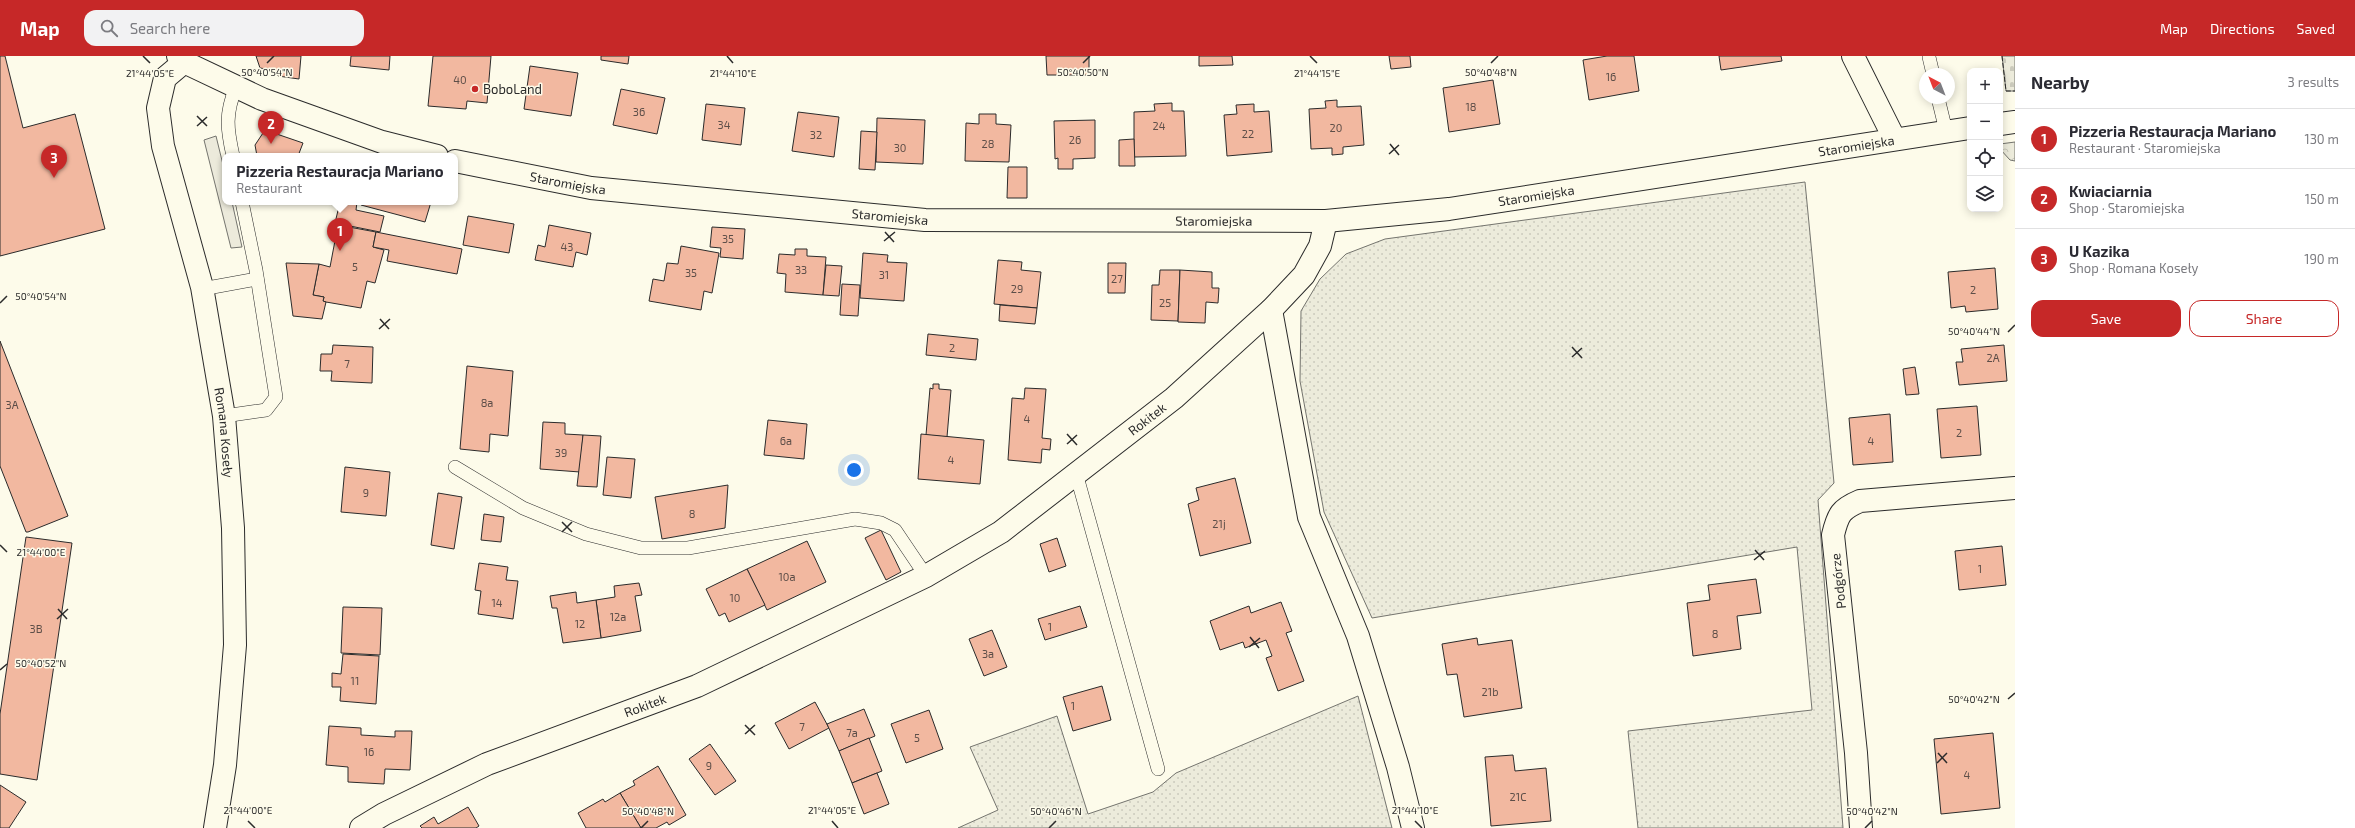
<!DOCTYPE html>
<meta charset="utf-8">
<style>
:root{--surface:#fff;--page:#f2f2f3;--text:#2b2b33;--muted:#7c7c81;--line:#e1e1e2;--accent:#c62828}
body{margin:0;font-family:"Exo 2",sans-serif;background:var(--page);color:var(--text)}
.controls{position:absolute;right:12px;top:12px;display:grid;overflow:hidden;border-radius:8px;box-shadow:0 2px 10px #0003}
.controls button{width:36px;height:36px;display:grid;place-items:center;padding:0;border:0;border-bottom:1px solid var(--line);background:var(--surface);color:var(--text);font:20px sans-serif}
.compass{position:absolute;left:1919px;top:12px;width:36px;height:36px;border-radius:50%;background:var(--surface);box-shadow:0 2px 10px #0003;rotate:318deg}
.you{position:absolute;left:854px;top:414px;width:14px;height:14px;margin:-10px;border:3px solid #fff;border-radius:50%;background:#1a73e8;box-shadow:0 0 0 6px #1a73e833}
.badge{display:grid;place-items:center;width:26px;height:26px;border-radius:50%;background:var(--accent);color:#fff;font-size:13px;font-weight:700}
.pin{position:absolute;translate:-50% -33px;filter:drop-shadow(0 1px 2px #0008)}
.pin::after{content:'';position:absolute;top:21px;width:14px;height:12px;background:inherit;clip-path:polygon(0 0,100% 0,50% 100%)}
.popup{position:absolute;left:222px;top:97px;width:236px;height:52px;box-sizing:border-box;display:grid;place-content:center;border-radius:8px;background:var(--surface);filter:drop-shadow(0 1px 3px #0005);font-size:13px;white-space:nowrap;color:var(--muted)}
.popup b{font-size:15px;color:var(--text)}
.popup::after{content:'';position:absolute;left:50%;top:100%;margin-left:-8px;border:8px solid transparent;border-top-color:var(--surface)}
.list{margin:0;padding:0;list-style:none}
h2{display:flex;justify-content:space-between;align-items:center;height:52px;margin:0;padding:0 16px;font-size:17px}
h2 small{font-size:13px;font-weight:400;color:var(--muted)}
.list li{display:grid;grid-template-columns:26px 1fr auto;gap:12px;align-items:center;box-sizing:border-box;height:60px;padding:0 16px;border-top:1px solid var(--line)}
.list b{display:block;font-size:15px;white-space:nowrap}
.list p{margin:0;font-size:13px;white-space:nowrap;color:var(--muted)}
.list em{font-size:13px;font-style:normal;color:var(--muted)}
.actions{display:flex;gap:8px;padding:12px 16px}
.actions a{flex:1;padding:9px 0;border:1px solid var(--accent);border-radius:12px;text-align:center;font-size:14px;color:var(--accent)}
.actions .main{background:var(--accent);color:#fff}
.icon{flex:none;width:22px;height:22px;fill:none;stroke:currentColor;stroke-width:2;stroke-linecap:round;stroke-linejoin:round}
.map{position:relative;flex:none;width:2015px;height:772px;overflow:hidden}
header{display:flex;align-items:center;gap:24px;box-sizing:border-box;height:56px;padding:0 20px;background:var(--accent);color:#fff}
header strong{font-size:19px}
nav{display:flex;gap:22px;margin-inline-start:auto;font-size:14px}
.search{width:280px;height:36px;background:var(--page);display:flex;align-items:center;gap:10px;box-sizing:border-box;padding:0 14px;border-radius:12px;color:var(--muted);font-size:15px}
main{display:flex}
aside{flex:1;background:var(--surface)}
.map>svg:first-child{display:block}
.grass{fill:url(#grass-dots);stroke:#74746e}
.forest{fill:url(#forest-crowns);stroke:#74746e}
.cemetery{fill:url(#cemetery-stones);stroke:#74746e}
.parking{fill:#eceadb;stroke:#74746e}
.building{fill:#f2b8a0;stroke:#2b2b2b}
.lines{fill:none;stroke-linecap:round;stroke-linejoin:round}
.lane-casing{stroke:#2b2b2b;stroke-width:14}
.street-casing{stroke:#2b2b2b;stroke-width:24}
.lane{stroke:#fdfbea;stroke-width:13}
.street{stroke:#fdfbea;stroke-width:22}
.fence{stroke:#2b2b2b;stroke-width:1;stroke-dasharray:5 2;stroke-linecap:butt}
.ticks{fill:none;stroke:#2b2b2b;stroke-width:1.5}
.poi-dot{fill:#c62828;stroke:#fdfbea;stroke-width:1.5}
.labels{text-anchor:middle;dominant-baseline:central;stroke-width:3;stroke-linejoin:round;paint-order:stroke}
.number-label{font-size:11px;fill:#5d4e48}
.poi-label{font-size:13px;fill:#2b2b2b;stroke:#fdfbea;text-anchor:start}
.street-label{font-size:13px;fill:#2b2b2b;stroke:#fdfbea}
.ticks-label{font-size:10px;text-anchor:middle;fill:#2b2b2b;stroke:#fdfbea;stroke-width:3;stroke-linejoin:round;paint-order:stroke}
</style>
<header>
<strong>Map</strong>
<div class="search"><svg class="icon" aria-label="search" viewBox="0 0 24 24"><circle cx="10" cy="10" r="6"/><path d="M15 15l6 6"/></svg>Search here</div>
<nav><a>Map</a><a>Directions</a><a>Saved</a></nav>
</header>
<main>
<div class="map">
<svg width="2015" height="772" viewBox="0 0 2015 772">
<defs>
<pattern id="grass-dots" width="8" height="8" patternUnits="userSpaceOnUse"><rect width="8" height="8" fill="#ecebdb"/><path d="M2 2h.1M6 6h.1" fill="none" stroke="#cbcabc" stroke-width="1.8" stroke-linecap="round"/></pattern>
<pattern id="forest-crowns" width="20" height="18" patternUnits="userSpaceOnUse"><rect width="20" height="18" fill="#ecebdb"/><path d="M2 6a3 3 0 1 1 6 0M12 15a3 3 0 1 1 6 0" fill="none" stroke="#cbcabc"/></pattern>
<pattern id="cemetery-stones" width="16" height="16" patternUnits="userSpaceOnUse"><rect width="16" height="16" fill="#ecebdb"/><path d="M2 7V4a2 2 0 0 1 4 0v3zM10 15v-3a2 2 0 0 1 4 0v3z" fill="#cbcabc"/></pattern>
</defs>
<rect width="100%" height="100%" fill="#fdfbea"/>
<g class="grass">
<path d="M 1805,126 L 1834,427 L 1818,444 L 1843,772 L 1638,772 L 1628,675 L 1812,654 L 1797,491 L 1372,562 L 1324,456 L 1300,325 L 1301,255 L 1320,223 L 1346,198 L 1385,183 Z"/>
<path d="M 1358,640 L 1392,772 L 958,772 L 998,754 L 970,691 L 1057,660 L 1088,758 L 1153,736 L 1176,717 Z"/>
</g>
<path class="forest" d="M 2015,86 L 2015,105 L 2010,104 L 2000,93 L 2000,88 Z"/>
<path class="cemetery" d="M 2002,0 L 2015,0 L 2015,35 L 2006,35 Z"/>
<path class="parking" d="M 216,80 L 225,117 L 225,146 L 232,146 L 242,191 L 231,192 L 204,84 Z"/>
<g class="building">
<path d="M 0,0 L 5,0 L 23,72 L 75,58 L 105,173 L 0,200 Z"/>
<path d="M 256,0 L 301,0 L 299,23 L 278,20 L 278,15 L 260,12 Z"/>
<path d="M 351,0 L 390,0 L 389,14 L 350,10 Z"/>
<path d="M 433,0 L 491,0 L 487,47 L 467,45 L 466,53 L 428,50 Z"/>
<path d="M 601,0 L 629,0 L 628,8 L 601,4 Z"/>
<path d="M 1046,0 L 1089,0 L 1089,19 L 1047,19 Z"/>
<path d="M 1199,0 L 1232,0 L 1233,9 L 1199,10 Z"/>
<path d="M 1389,0 L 1410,0 L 1411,11 L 1391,13 Z"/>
<path d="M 1607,0 L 1634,0 L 1639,35 L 1589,44 L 1583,4 Z"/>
<path d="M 1719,0 L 1781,0 L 1782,5 L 1721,14 Z"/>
<path d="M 530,10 L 578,17 L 571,60 L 524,53 Z"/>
<path d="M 1493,24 L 1500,68 L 1449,76 L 1443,32 Z"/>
<path d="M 621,33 L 665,42 L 657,78 L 613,69 Z"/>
<path d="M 1337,44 L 1337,51 L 1361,50 L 1364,89 L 1343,91 L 1343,98 L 1332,99 L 1332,92 L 1311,93 L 1309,53 L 1326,52 L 1325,45 Z"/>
<path d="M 1172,47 L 1172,55 L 1184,55 L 1186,100 L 1134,101 L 1134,56 L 1155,55 L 1154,48 Z"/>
<path d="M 706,48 L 745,52 L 741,89 L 702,84 Z"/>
<path d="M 1254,48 L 1254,56 L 1269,55 L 1272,96 L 1227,100 L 1224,59 L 1237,58 L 1236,49 Z"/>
<path d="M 798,56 L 839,61 L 834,101 L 792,95 Z"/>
<path d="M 979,58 L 996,58 L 996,68 L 1011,69 L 1009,106 L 965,105 L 966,67 L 979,68 Z"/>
<path d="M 877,62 L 925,64 L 923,108 L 876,106 Z"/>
<path d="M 1095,64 L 1095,102 L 1073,103 L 1073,113 L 1058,113 L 1058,102 L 1055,103 L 1054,65 Z"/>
<path d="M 265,74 L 303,87 L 298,100 L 257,100 L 255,89 Z"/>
<path d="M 861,75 L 877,76 L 875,114 L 859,113 Z"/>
<path d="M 1134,83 L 1135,110 L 1119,110 L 1119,84 Z"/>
<path d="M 1008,111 L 1027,111 L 1027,142 L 1007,142 Z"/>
<path d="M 340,146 L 357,146 L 356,154 L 384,160 L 380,176 L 335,167 Z"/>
<path d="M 362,146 L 431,146 L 425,166 L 361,149 Z"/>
<path d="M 468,160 L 514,168 L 509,197 L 463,189 Z"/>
<path d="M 338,169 L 376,176 L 373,191 L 384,194 L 375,227 L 367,225 L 361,252 L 326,246 L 323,245 L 324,241 L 313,239 L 319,208 L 330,211 Z"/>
<path d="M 549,169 L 591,177 L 587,199 L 576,196 L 573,211 L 535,204 L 538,189 L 545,191 Z"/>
<path d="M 712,171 L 745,173 L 743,203 L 720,201 L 721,192 L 710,191 Z"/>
<path d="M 376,176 L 462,193 L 457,218 L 387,205 L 389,194 L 373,191 Z"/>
<path d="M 681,190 L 719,197 L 712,237 L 704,235 L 701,254 L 649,245 L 653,223 L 664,225 L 667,207 L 678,208 Z"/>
<path d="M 795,193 L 807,193 L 807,200 L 826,201 L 823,239 L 785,236 L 786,218 L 777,217 L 779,198 L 795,199 Z"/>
<path d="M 863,197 L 888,199 L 887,206 L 907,207 L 904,245 L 860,242 Z"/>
<path d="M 998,204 L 1022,206 L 1021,214 L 1041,216 L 1037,252 L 994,248 Z"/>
<path d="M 286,207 L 319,208 L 313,239 L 324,241 L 323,245 L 326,246 L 322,263 L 293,260 Z"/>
<path d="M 1108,207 L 1126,207 L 1125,237 L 1108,237 Z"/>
<path d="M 826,209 L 842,210 L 839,240 L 823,239 Z"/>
<path d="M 1995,212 L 1998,253 L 1966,256 L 1965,250 L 1951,252 L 1948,216 Z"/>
<path d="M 1160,214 L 1180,214 L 1178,265 L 1151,264 L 1152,229 L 1159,229 Z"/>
<path d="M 1180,214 L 1212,216 L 1212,232 L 1219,232 L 1218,247 L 1206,246 L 1205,267 L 1178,266 Z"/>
<path d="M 842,228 L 860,229 L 858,260 L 840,259 Z"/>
<path d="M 1000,249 L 1037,252 L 1035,268 L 999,265 Z"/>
<path d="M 928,278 L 978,283 L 976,304 L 926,299 Z"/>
<path d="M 0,285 L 68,460 L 28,476 L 26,476 L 0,410 Z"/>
<path d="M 333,289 L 373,291 L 372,327 L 331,325 L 332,315 L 320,315 L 321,298 L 332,298 Z"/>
<path d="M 2004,289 L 2007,325 L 1959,329 L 1956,306 L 1963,306 L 1961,293 Z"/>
<path d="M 467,310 L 513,315 L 508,380 L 490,378 L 489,396 L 460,393 Z"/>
<path d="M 1915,311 L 1919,338 L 1906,339 L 1903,313 Z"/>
<path d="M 933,328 L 939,328 L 939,333 L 951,334 L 947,381 L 926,379 L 930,332 L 933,333 Z"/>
<path d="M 1025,332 L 1046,333 L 1042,382 L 1051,383 L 1050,394 L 1042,393 L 1041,407 L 1008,404 L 1012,342 L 1024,343 Z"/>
<path d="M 1977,350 L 1981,399 L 1941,402 L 1937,353 Z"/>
<path d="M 1890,358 L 1893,406 L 1853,409 L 1849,362 Z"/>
<path d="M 768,364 L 807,368 L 804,403 L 764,399 Z"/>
<path d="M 543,366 L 565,367 L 565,378 L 583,379 L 580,416 L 540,413 Z"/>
<path d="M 921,378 L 984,384 L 980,428 L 918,423 Z"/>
<path d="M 583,379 L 601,380 L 597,431 L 577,430 Z"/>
<path d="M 607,401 L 635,403 L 631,442 L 603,439 Z"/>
<path d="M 345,411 L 390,416 L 386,460 L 341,456 Z"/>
<path d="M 1235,422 L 1251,487 L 1200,500 L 1188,448 L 1199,444 L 1196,432 Z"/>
<path d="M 728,429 L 725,472 L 662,483 L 655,441 Z"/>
<path d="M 438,437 L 462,441 L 454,493 L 431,489 Z"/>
<path d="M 484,458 L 504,461 L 501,486 L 481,484 Z"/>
<path d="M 881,474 L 901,516 L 886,524 L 865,482 Z"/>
<path d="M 26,481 L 72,487 L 37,724 L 0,718 L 0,658 Z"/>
<path d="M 1057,482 L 1066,510 L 1049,516 L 1040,488 Z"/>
<path d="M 807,485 L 826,526 L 767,554 L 747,513 Z"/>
<path d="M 2002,490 L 2006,529 L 1959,534 L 1955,495 Z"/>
<path d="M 479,507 L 508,511 L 506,524 L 518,525 L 513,563 L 478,558 L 481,535 L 475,534 Z"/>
<path d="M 747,513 L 765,549 L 729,566 L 725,557 L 719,560 L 706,533 Z"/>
<path d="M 1756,523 L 1761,557 L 1737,560 L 1741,593 L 1693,600 L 1687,547 L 1710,544 L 1708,529 Z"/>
<path d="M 639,527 L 642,539 L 635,540 L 641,575 L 601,582 L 596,544 L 615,541 L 614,530 Z"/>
<path d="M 576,536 L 577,547 L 596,544 L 601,582 L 563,587 L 557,552 L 552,552 L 550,540 Z"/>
<path d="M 1281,546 L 1292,575 L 1286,577 L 1304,625 L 1278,635 L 1266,602 L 1272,600 L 1266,584 L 1245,592 L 1243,586 L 1220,594 L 1210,565 L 1249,550 L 1251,557 Z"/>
<path d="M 1080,550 L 1087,571 L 1045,584 L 1038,563 Z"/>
<path d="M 343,551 L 382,552 L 380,599 L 341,597 Z"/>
<path d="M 992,574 L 1007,611 L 984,620 L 969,583 Z"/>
<path d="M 1477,582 L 1478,589 L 1512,584 L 1522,652 L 1464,661 L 1457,618 L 1447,619 L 1442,588 Z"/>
<path d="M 343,598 L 379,600 L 376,648 L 340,645 L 341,631 L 332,631 L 332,617 L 341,618 Z"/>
<path d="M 1102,630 L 1111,664 L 1073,675 L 1063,641 Z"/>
<path d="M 815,646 L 829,672 L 789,693 L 775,667 Z"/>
<path d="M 864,653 L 875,680 L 839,695 L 827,668 Z"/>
<path d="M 929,654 L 943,693 L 906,707 L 891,668 Z"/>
<path d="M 329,670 L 361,672 L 361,679 L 395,681 L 395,675 L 412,675 L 410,714 L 385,713 L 384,728 L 348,726 L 348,711 L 326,709 Z"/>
<path d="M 1993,677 L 2000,752 L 1941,758 L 1934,683 Z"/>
<path d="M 869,682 L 882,715 L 852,727 L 839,695 Z"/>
<path d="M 710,688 L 736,725 L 715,739 L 689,703 Z"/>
<path d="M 1513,699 L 1515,715 L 1546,712 L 1551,765 L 1491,770 L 1485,701 Z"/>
<path d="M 658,710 L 686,759 L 669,769 L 667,766 L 656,772 L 641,772 L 620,737 L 635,729 L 633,725 Z"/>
<path d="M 877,717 L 889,748 L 864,758 L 852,727 Z"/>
<path d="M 0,729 L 26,746 L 9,772 L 0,772 Z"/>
<path d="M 620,737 L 641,772 L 586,772 L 578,757 L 603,743 L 605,746 Z"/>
<path d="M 468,751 L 479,770 L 476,772 L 422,772 L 420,770 L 434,761 L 438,768 Z"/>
</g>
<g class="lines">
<g class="lane-casing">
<g id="lane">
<path d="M 1929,1 L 1933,18"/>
<path d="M 1938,42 L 1946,75"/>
<path d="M 233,100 C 227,73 225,58 236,31"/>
<path d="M 202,233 L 257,223"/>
<path d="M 224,360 L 266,354 L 276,341 L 256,214 L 242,146"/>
<path d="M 455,411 L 523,452 L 586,478 L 641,492 L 688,492 L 855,463 L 881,467 L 895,474 L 926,520"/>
<path d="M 1076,417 L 1158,713"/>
</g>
</g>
<g class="street-casing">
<g id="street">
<path id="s1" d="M 178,0 L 184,6 L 165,22 L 158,52 L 163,90 L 202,231 L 224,360 L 233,472 L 235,589 L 225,709 L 215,772"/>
<path d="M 1853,0 L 1894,82"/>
<path d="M 184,6 L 262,43 L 382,86 L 437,100"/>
<path d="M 2000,68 L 2015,66"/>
<path id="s2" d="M 455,105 L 591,132 L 925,164 L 1326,165 L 1449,153 L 1970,72"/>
<path d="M 1271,254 L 1309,461 L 1358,580 L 1398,711 L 1413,772"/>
<path id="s3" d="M 361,772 L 384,758 L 487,708 L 697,630 L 926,520 L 1001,476 L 1174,342 L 1271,254 L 1304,219 L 1320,190 L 1326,165"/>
<path d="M 1861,772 L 1856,697 L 1833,479 C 1838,458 1841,453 1860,445 L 2015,432"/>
</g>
</g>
<use href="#lane" class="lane"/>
<use href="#street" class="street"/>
<path class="fence" d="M 2002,0 L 2006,35 L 2015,35"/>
</g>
<path class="ticks" d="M 143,0 L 150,7M 727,0 L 733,7M 1310,0 L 1317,7M 267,7 L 274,0M 1083,7 L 1090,0M 1491,7 L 1498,0M 197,60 L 207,70M 197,70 L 207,61M 1390,88 L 1399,99M 1389,98 L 1399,89M 885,176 L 894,186M 884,185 L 895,176M 0,247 L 7,240M 380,263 L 389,273M 379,273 L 390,263M 2008,276 L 2015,269M 1572,291 L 1582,302M 1572,301 L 1582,292M 1067,378 L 1077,389M 1067,388 L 1077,379M 562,466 L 572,476M 562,476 L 572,466M 0,489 L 7,496M 1755,494 L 1764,504M 1754,504 L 1765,495M 58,553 L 67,563M 57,563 L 68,553M 1250,581 L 1259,592M 1249,591 L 1260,582M 0,614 L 7,608M 2008,643 L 2015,637M 745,669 L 755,679M 745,678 L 755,669M 1938,697 L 1947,707M 1937,707 L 1947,697M 248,765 L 255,772M 832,765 L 838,772M 1415,765 L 1422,772M 641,772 L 648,765M 1049,772 L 1056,765M 1865,772 L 1872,765"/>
<circle class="poi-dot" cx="475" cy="33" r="4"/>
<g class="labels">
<g class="number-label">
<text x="1611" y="20">16</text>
<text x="460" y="23">40</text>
<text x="1471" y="50">18</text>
<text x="639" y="55">36</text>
<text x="724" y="68">34</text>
<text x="1159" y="69">24</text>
<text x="1336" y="71">20</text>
<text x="1248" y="77">22</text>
<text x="816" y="78">32</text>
<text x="1075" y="83">26</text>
<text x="988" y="87">28</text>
<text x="900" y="91">30</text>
<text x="728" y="182">35</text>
<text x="567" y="190">43</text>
<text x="355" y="210">5</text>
<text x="801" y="213">33</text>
<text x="691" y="216">35</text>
<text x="884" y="218">31</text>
<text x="1117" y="222">27</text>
<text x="1017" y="232">29</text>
<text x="1973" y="233">2</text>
<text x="1165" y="246">25</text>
<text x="952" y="291">2</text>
<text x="1993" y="301">2A</text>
<text x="347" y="307">7</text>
<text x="487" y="346">8a</text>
<text x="12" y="348">3A</text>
<text x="1027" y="362">4</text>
<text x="1959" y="376">2</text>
<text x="786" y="384">6a</text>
<text x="1871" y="384">4</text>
<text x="561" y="396">39</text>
<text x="951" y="403">4</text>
<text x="366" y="436">9</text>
<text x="692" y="457">8</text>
<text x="1219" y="467">21j</text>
<text x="1980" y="512">1</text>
<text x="787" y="520">10a</text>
<text x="735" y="541">10</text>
<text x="497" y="546">14</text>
<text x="618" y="560">12a</text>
<text x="580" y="567">12</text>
<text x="1050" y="570">1</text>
<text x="36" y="572">3B</text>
<text x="1715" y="577">8</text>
<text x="988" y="597">3a</text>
<text x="355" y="624">11</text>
<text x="1490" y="635">21b</text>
<text x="1073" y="649">1</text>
<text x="802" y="670">7</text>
<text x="852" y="676">7a</text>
<text x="917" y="681">5</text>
<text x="369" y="695">16</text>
<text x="709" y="709">9</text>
<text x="1967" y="718">4</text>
<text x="1518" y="740">21C</text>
</g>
<g class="poi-label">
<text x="483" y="33">BoboLand</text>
</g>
<g class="street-label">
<text stroke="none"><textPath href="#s2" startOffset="1411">Staromiejska</textPath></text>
<text stroke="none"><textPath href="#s2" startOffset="115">Staromiejska</textPath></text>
<text stroke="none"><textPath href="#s2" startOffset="1087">Staromiejska</textPath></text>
<text stroke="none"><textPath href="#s2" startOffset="439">Staromiejska</textPath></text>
<text stroke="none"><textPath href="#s2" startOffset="763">Staromiejska</textPath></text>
<text stroke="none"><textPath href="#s3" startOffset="891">Rokitek</textPath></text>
<text stroke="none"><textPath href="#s1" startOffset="396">Romana Koseły</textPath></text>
<text transform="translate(1838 525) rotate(-96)">Podgórze</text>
<text stroke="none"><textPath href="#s3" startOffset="310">Rokitek</textPath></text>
</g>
</g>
<g class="ticks-label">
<text x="267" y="20">50°40'54"N</text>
<text x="1491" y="20">50°40'48"N</text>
<text x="1083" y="20">50°40'50"N</text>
<text x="150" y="21">21°44'05"E</text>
<text x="733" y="21">21°44'10"E</text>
<text x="1317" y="21">21°44'15"E</text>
<text x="41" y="244">50°40'54"N</text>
<text x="1974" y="279">50°40'44"N</text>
<text x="41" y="500">21°44'00"E</text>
<text x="41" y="611">50°40'52"N</text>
<text x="1974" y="647">50°40'42"N</text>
<text x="248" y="758">21°44'00"E</text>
<text x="832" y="758">21°44'05"E</text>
<text x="1415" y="758">21°44'10"E</text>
<text x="648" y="759">50°40'48"N</text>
<text x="1056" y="759">50°40'46"N</text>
<text x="1872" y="759">50°40'42"N</text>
</g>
</svg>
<div class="controls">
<button>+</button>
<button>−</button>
<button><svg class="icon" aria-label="locate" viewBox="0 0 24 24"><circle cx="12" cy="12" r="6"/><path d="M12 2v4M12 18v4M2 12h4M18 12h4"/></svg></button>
<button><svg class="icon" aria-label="layers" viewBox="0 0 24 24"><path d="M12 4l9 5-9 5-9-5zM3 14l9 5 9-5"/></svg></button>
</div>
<svg class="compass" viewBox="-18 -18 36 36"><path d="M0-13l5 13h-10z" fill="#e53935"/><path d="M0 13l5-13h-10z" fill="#7c7c81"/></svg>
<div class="you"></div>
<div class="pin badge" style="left:340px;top:195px">1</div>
<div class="popup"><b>Pizzeria Restauracja Mariano</b>Restaurant</div>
<div class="pin badge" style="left:271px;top:88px">2</div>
<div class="pin badge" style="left:54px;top:122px">3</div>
</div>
<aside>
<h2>Nearby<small>3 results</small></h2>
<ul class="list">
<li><span class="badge">1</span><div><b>Pizzeria Restauracja Mariano</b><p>Restaurant · Staromiejska</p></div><em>130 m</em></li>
<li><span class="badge">2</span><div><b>Kwiaciarnia</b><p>Shop · Staromiejska</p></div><em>150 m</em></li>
<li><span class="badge">3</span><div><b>U Kazika</b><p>Shop · Romana Koseły</p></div><em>190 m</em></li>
</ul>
<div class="actions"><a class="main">Save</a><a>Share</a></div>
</aside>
</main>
